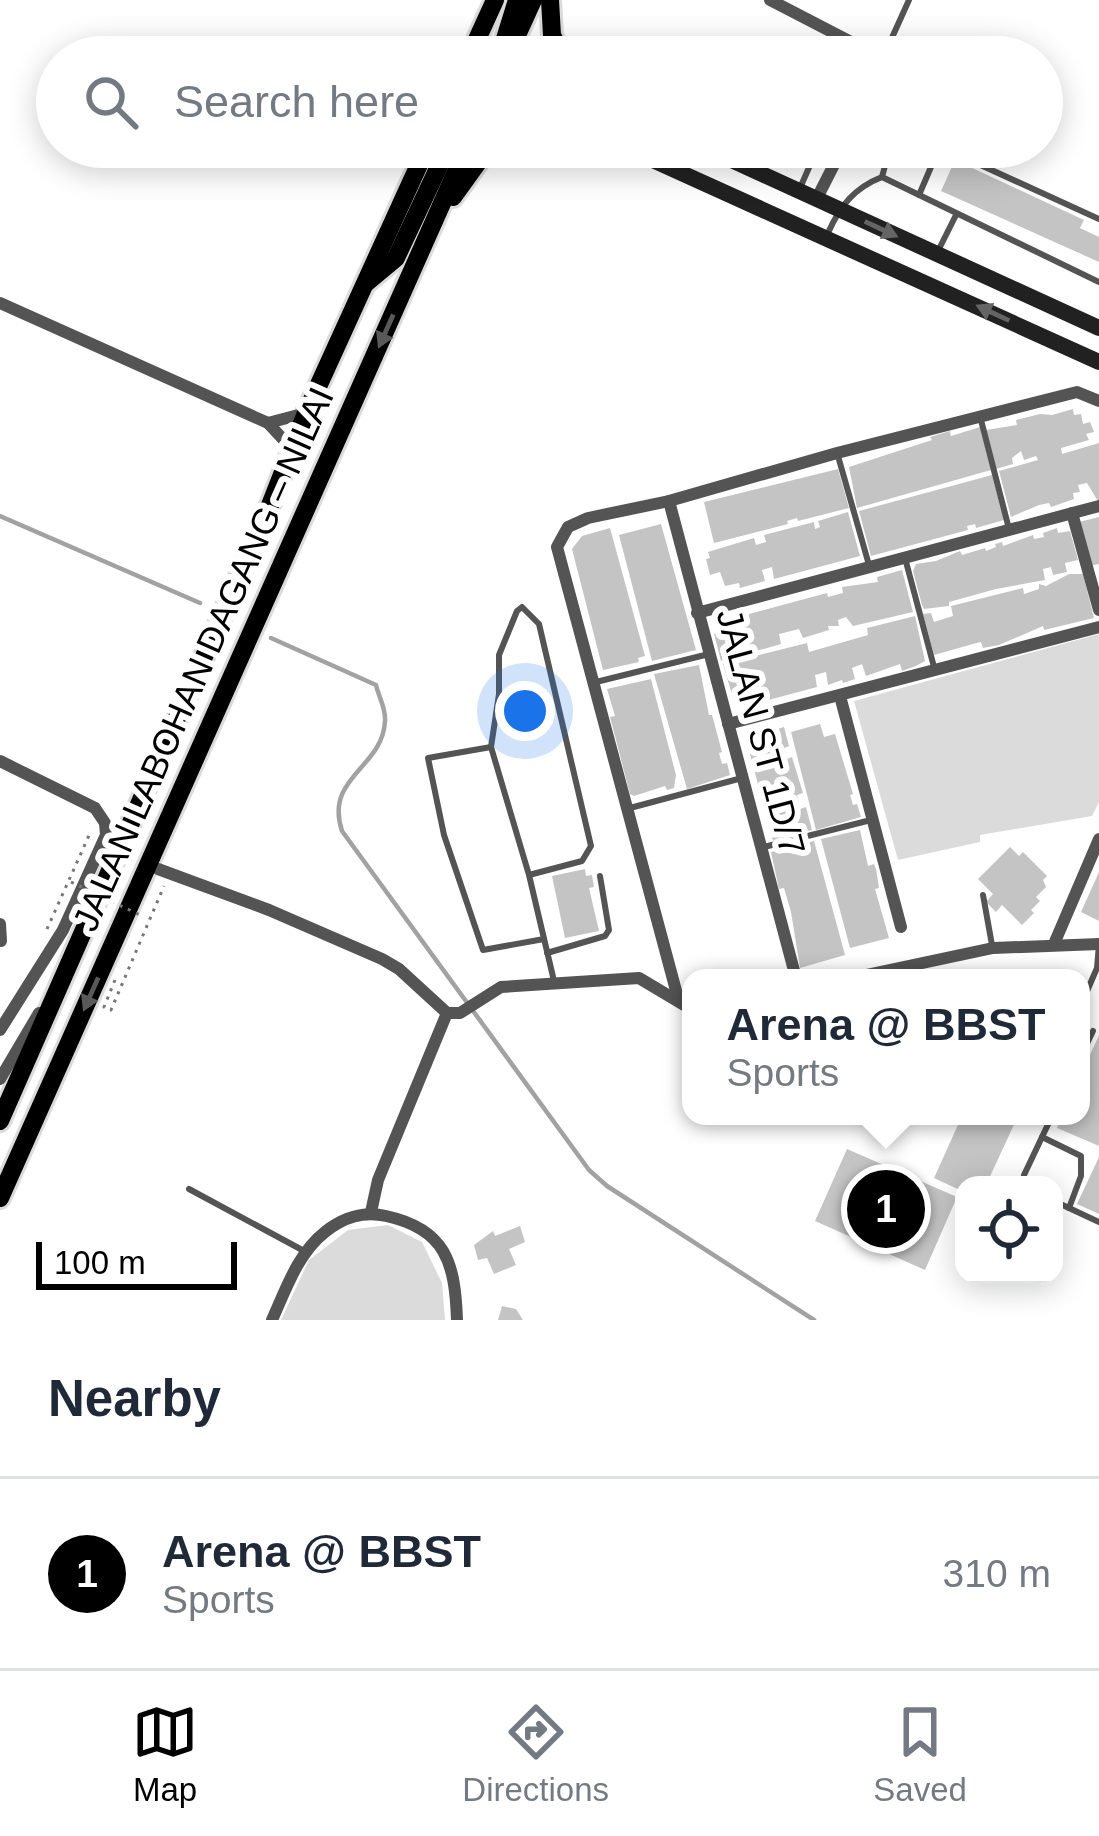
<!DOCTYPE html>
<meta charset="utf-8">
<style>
:root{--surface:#fff;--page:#f2f2f3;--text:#1f2937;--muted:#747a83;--line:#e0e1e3;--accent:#000}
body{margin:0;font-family:Helvetica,sans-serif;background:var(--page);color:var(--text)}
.controls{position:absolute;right:36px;bottom:36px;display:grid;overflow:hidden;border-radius:24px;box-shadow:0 6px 30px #0003}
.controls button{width:108px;height:108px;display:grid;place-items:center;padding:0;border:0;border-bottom:3px solid var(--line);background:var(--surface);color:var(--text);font:60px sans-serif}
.scale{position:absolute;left:36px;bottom:30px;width:201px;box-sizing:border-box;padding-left:12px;border:6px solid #000;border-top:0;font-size:33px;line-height:42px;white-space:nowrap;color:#000;-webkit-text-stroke:9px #fff;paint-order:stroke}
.you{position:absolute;left:525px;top:711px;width:42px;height:42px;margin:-30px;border:9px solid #fff;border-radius:50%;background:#1a73e8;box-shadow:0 0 0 18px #1a73e833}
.badge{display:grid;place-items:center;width:78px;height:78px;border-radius:50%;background:var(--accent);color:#fff;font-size:39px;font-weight:700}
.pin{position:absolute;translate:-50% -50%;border:6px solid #fff;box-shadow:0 3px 12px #0006}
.popup{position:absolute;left:682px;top:969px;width:408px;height:156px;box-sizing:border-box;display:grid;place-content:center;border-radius:24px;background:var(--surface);filter:drop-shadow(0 3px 9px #0005);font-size:39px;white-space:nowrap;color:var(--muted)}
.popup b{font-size:45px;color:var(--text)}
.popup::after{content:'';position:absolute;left:50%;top:100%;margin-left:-24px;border:24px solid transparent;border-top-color:var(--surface)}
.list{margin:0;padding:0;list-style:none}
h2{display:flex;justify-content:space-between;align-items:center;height:156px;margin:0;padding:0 48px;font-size:51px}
h2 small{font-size:39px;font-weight:400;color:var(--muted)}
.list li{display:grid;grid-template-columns:78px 1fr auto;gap:36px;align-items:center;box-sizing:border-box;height:192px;padding:0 48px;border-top:3px solid var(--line)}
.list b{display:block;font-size:45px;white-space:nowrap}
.list p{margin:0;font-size:39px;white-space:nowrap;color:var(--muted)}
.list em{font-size:39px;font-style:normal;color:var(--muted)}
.icon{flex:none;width:66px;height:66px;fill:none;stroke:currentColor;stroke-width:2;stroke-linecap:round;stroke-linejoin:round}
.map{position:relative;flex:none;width:1099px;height:1320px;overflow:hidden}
.search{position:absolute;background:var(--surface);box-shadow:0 6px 30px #0003;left:36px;right:36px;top:36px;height:132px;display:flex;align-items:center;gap:30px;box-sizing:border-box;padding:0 42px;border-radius:66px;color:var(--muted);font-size:45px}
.sheet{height:348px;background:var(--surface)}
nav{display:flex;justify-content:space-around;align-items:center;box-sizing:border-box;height:168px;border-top:3px solid var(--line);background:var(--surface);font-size:33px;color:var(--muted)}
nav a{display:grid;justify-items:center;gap:6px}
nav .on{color:var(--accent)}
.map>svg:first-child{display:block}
.green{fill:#dbdbdb}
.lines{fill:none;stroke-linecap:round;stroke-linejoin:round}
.stream{stroke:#a2a2a2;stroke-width:4.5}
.building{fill:#c4c4c4}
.primary-casing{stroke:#dbdbdb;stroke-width:24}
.path{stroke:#767676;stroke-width:3;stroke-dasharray:3 6;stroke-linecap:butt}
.service{stroke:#545454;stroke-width:6}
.minor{stroke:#545454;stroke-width:12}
.secondary{stroke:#212121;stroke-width:16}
.primary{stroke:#000;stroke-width:18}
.path-bridge{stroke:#767676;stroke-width:3;stroke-dasharray:3 6;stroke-linecap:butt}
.oneway{fill:#646464}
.oneway2{fill:#595959}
.labels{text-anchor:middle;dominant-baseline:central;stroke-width:12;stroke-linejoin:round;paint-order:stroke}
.street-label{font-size:36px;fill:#000;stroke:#fff}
</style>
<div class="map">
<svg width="1099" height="1320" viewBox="0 0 1099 1320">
<rect width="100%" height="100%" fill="#fff"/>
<g class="green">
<path d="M 1099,634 L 1099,802 L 1092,816 L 980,835 L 980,842 L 898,860 L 854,701 Z"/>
<path d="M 388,1225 L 422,1242 L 442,1283 L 445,1320 L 281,1320 L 309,1260 L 348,1230 Z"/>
</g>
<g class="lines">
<g class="stream">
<path d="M 0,516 L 200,603"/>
<path d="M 271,638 L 376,685 C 379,698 386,708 385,721 C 383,768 324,777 342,831 L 589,1170 L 607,1186 L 814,1320"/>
</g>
</g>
<g class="building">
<path d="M 955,160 L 1084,220 L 1080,228 L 1099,237 L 1099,262 L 941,191 Z"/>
<path d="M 1073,409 L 1074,415 L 1081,414 L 1083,424 L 1090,422 L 1094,432 L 1086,434 L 1089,440 L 1061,448 L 1062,454 L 1099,443 L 1099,503 L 1087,483 L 1078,485 L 1080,492 L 1073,493 L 1074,499 L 1051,507 L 1049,503 L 1039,505 L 1011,517 L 999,471 L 1038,460 L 1036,456 L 1024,460 L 1021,451 L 1012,458 L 1013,464 L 996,469 L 986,430 L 1017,425 L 1016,420 L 1040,414 L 1052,415 Z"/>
<path d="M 980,427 L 991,470 L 857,508 L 849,467 L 932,440 L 930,437 L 950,431 L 951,436 Z"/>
<path d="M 838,469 L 849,508 L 798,521 L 797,518 L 787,521 L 788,524 L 714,543 L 704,502 Z"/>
<path d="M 992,475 L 1004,520 L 976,528 L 975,524 L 967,526 L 968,530 L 871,556 L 859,511 Z"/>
<path d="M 848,512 L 860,556 L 774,579 L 772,567 L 762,570 L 765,581 L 740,588 L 739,583 L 725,586 L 720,572 L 710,575 L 706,559 L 710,558 L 708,552 L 754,538 L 756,545 L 766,542 L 764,535 L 814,522 L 815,529 L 820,527 L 818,521 Z"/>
<path d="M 1099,517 L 1099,564 L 1089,566 L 1079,522 Z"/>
<path d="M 661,524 L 696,650 L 652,661 L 619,535 Z"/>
<path d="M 610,528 L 645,656 L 638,658 L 639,662 L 603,670 L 572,549 L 582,536 Z"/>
<path d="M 1057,528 L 1058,533 L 1070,531 L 1078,560 L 1065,563 L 1067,572 L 1053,575 L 1051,567 L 1043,569 L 1045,580 L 996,589 L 949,602 L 949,606 L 924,609 L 922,605 L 913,571 L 916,564 L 936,561 L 960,551 L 962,555 L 985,548 L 986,551 L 996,547 L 995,544 L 1002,542 L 1003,546 L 1033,535 L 1034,539 L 1044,537 L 1043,533 Z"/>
<path d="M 902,570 L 913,612 L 853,626 L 846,617 L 838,620 L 839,626 L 828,626 L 829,630 L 803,638 L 799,629 L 779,634 L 781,644 L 721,661 L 714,634 L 749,624 L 749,614 L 827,593 L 828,597 L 843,593 L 842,587 L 878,582 L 877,577 Z"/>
<path d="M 1069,574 L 1083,574 L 1094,618 L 1044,630 L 1043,626 L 999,645 L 983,648 L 981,642 L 973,644 L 934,655 L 923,614 L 931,613 L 934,622 L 953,616 L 951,606 L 1023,588 L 1024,594 L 1039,589 L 1039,584 L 1046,586 Z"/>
<path d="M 915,616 L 925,661 L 916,666 L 902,671 L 900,664 L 866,676 L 862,664 L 852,668 L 855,679 L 843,683 L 842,680 L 828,685 L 826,672 L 815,675 L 817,687 L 743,707 L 734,701 L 723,664 L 807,643 L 809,652 L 868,635 L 867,628 Z"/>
<path d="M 699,665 L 709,715 L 712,715 L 722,752 L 719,753 L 722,764 L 727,763 L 730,775 L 687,789 L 654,674 Z"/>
<path d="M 651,679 L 676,775 L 674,788 L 667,790 L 665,786 L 634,796 L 630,794 L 610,717 L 615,716 L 607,689 Z"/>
<path d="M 820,724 L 824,737 L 835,734 L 853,794 L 850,795 L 853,805 L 857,804 L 861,817 L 816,830 L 791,732 Z"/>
<path d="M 784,727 L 789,746 L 784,748 L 787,759 L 792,757 L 803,793 L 797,795 L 800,809 L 806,807 L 812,830 L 773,841 L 746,739 Z"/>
<path d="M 860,830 L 868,866 L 874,864 L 876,869 L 879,888 L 875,889 L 889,938 L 850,948 L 821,839 Z"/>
<path d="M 814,841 L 845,955 L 800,968 L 791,912 L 784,888 L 779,889 L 771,852 Z"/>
<path d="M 1010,847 L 1019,856 L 1023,852 L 1047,876 L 1043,880 L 1046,887 L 1036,897 L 1040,901 L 1031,910 L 1034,913 L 1022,925 L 1002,905 L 996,912 L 986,902 L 993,894 L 978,879 Z"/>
<path d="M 585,869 L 586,876 L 592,875 L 594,887 L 589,888 L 599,931 L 565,938 L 552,876 Z"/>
<path d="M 1099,872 L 1099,921 L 1081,912 Z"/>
<path d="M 1099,1035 L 1099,1146 L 1057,1128 L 1062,1116 L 1081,1116 L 1081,1075 Z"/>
<path d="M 962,1116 L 1018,1116 L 986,1185 L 964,1185 L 964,1192 L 934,1178 Z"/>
<path d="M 847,1149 L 957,1197 L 925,1270 L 815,1221 Z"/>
<path d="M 1099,1157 L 1099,1214 L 1077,1204 Z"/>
<path d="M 520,1226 L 525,1242 L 509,1249 L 516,1265 L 494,1274 L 487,1258 L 478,1260 L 474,1245 L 493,1231 L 495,1236 Z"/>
<path d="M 502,1306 L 516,1309 L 523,1320 L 498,1320 Z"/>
</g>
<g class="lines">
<g class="primary-casing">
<g id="primary">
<path d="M 550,0 L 552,35 L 562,57"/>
<path d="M 501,52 L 517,0"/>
<path d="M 469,57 L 495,0"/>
<path d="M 507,57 L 533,0"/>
<path d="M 453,197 L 489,147"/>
<path d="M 366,283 L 396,258 L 448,147"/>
<path d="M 0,1121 L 267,513 L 306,413 L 427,147"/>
<path d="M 0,1198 L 467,147"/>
</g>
</g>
<g class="path">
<path d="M 47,929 L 91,831"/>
<path d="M 115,980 L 104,1007 L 111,1010 L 164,886"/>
</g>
<g class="service">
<path d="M 877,57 L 890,42 L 909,0"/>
<path d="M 738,159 L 747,147"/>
<path d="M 882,177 L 890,147"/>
<path d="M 800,188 L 818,147"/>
<path d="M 919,195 L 934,160 L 952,152 L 1099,219"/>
<path d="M 828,233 C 840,206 854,188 882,177 L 1099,282"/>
<path d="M 938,251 L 956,215"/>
<path d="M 981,420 L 1009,529"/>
<path d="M 838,456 L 869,565"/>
<path d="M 905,558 L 934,667"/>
<path d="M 596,682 L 709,654"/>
<path d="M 491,747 L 428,758 L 444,835 L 483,950 L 544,939"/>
<path d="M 630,808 L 742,778"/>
<path d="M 764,847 L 871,820"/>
<path d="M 529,875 L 491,747 L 499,694 L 499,655 L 517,611 L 522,607 L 539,624 L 591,846 L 582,861 L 529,875 L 554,981"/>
<path d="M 983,895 L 992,945"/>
<path d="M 547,953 L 605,936 L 609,930 L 600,876"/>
<path d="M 1081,1005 L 1097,968 L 1099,944"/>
<path d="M 1081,1056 L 1093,1031"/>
<path d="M 1042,1137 L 1081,1156 L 1081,1176 L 1069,1208"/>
<path d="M 1024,1185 L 1024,1175 L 1052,1116"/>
<path d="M 189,1189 L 306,1252"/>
<path d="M 1054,1201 L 1099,1222"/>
</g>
<g class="minor">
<path d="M 770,0 L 857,45 L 863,57"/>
<path d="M 816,200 L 843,147"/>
<path d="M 0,303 L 268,423 L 293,450"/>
<path d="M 268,423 L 306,413"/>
<path d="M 669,501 L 796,978"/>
<path d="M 1072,513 L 1099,610"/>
<path d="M 697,613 L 1099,506"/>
<path d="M 840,696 L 901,927"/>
<path d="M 728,724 L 1099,627"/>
<path d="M 0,761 L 95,808 L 105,823 L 106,835 L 63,930 L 0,1030"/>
<path d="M 158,869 L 269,910 L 382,959 L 399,969 L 447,1013 L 460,1013 L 501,987 L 639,978 L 691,1009"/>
<path d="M 0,924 L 1,941"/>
<path d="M 1054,944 L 1099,839"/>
<path d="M 852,978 L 993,948 L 1099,944"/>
<path d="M 678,998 L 557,547 L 568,527 L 588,518 L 669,501 L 837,453 L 1077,392 L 1099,401"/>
<path d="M 0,1079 L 39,1013"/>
<path d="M 371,1212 L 378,1180 L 447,1013"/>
<path d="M 272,1320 C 286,1289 298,1253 325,1232 C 344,1217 363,1211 386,1216 C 446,1229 455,1263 457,1320"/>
</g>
<g class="secondary">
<path d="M 624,147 L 1099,362"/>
<path d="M 703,147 L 1099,328"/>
</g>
<use href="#primary" class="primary"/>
<path class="path-bridge" d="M 71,882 L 142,916"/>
</g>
<defs><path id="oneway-solid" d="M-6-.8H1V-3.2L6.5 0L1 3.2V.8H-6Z" transform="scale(3)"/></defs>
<g class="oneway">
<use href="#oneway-solid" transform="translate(881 229) rotate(25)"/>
<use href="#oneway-solid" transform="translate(993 313) rotate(-155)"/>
</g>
<g class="oneway2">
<use href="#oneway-solid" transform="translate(386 331) rotate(114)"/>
<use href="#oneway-solid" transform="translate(91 994) rotate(114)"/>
</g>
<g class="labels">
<g class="street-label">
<text transform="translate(203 659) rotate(-66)">JALAN LABOHAN DAGANG ‒ NILAI</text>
<text transform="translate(761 732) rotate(75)">JALAN ST 1D/7</text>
</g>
</g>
</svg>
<div class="controls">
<button><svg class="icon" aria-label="locate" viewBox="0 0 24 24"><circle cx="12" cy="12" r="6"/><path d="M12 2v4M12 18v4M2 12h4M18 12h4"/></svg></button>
</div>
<div class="scale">100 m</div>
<div class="you"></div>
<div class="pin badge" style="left:886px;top:1209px">1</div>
<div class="popup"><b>Arena @ BBST</b>Sports</div>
<div class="search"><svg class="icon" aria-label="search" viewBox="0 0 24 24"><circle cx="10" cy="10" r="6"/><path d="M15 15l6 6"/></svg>Search here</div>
</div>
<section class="sheet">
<h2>Nearby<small></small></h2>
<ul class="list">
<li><span class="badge">1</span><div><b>Arena @ BBST</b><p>Sports</p></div><em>310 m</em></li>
</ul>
</section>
<nav>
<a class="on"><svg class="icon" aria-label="map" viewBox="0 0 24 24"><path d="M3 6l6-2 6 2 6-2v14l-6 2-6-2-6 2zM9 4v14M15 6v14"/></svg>Map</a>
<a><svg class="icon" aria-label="directions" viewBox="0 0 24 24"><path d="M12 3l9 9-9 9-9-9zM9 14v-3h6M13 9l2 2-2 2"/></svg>Directions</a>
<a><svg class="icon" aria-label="saved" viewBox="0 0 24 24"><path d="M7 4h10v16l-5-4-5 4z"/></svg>Saved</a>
</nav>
